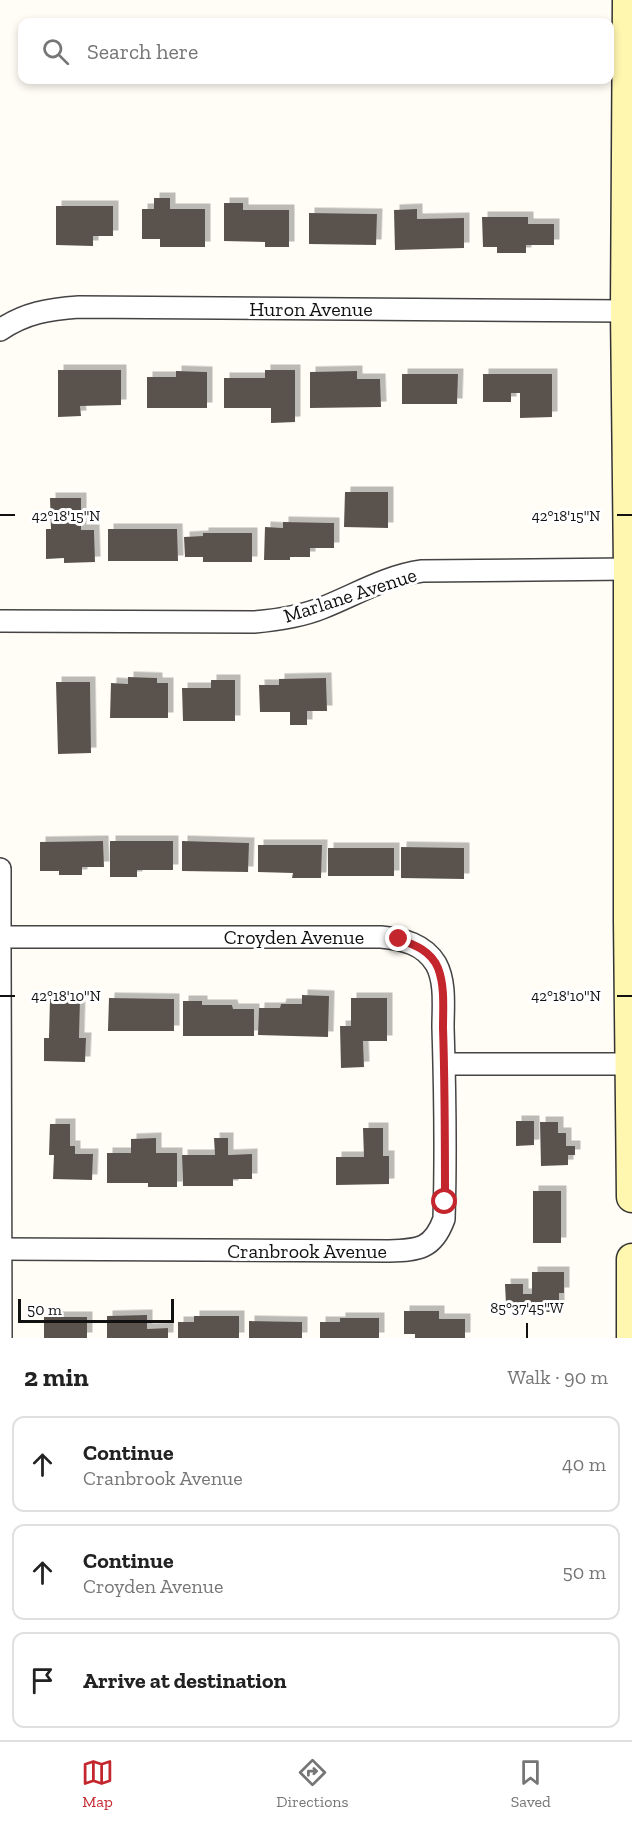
<!DOCTYPE html>
<meta charset="utf-8">
<style>
:root{--surface:#fff;--page:#f6f6f6;--text:#222;--muted:#767676;--line:#e0e0e0;--accent:#c4262e}
body{margin:0;font-family:"Zilla Slab",serif;background:var(--page);color:var(--text)}
.scale{position:absolute;left:18px;bottom:15px;width:156px;box-sizing:border-box;padding-left:6px;border:3px solid #111;border-top:0;font-size:16px;line-height:21px;white-space:nowrap;color:#111;-webkit-text-stroke:4px #fff;paint-order:stroke}
.stop{position:absolute;width:18px;height:18px;margin:-14px;border:4px solid #c4262e;border-radius:50%;background:#fff}
.stop.end{background:#c4262e;border-color:#fff;box-shadow:0 2px 6px #0008}
.list{margin:0;padding:0;list-style:none}
h2{display:flex;justify-content:space-between;align-items:center;height:78px;margin:0;padding:0 24px;font-size:26px}
h2 small{font-size:20px;font-weight:400;color:var(--muted)}
.list li{display:grid;grid-template-columns:39px 1fr auto;gap:18px;align-items:center;box-sizing:border-box;height:96px;margin:0 12px 12px;padding:0 12px;border:2px solid var(--line);border-radius:12px}
.list b{display:block;font-size:22px;white-space:nowrap}
.list p{margin:0;font-size:20px;white-space:nowrap;color:var(--muted)}
.list em{font-size:20px;font-style:normal;color:var(--muted)}
.icon{flex:none;width:33px;height:33px;fill:none;stroke:currentColor;stroke-width:2;stroke-linecap:round;stroke-linejoin:round}
.map{position:relative;flex:none;width:632px;height:1338px;overflow:hidden}
.search{position:absolute;background:var(--surface);box-shadow:0 3px 9px #0003;left:18px;right:18px;top:18px;height:66px;display:flex;align-items:center;gap:15px;box-sizing:border-box;padding:0 21px;border-radius:12px;color:var(--muted);font-size:22px}
.sheet{height:402px;background:var(--surface)}
nav{display:flex;justify-content:space-around;align-items:center;box-sizing:border-box;height:84px;border-top:2px solid var(--line);background:var(--surface);font-size:16px;color:var(--muted)}
nav a{display:grid;justify-items:center;gap:3px}
nav .on{color:var(--accent)}
.map>svg:first-child{display:block}
.building{fill:#5a524d;filter:url(#shadow)}
.lines{fill:none;stroke-linecap:round;stroke-linejoin:round}
.street-casing{stroke:#444;stroke-width:24}
.secondary-casing{stroke:#333;stroke-width:33}
.street{stroke:#fff;stroke-width:21}
.secondary{stroke:#fff6b0;stroke-width:30}
.route{stroke:#c4262e;stroke-width:8}
.ticks{fill:none;stroke:#111;stroke-width:2}
.labels{text-anchor:middle;dominant-baseline:central;stroke-width:6;stroke-linejoin:round;paint-order:stroke}
.street-label{font-size:20px;fill:#111;stroke:#fff}
.ticks-label{font-size:15px;text-anchor:middle;fill:#111;stroke:#fff;stroke-width:6;stroke-linejoin:round;paint-order:stroke}
</style>
<div class="map">
<svg width="632" height="1338" viewBox="0 0 632 1338">
<defs>
<filter id="shadow"><feDropShadow dx="5.5" dy="-5.5" stdDeviation="0" flood-color="#0004"/></filter>
</defs>
<rect width="100%" height="100%" fill="#fffdf5"/>
<g class="building">
<path d="M 154,198 L 170,198 L 170,209 L 205,209 L 205,247 L 160,247 L 160,239 L 142,239 L 142,209 L 154,209 Z"/>
<path d="M 224,203 L 243,203 L 243,210 L 289,210 L 289,247 L 265,247 L 265,242 L 224,241 Z"/>
<path d="M 56,206 L 113,206 L 113,236 L 93,236 L 93,246 L 56,245 Z"/>
<path d="M 417,209 L 417,219 L 464,218 L 464,248 L 395,250 L 394,210 Z"/>
<path d="M 309,213 L 377,214 L 376,245 L 309,244 Z"/>
<path d="M 482,217 L 528,217 L 528,224 L 554,224 L 554,245 L 526,245 L 526,253 L 497,253 L 497,247 L 483,247 Z"/>
<path d="M 58,370 L 121,370 L 121,405 L 80,406 L 81,416 L 58,417 Z"/>
<path d="M 265,370 L 295,370 L 295,422 L 271,423 L 271,408 L 224,408 L 224,378 L 265,378 Z"/>
<path d="M 176,371 L 207,372 L 207,408 L 147,408 L 147,377 L 176,377 Z"/>
<path d="M 357,371 L 357,379 L 380,379 L 381,407 L 310,408 L 310,372 Z"/>
<path d="M 402,374 L 458,374 L 457,404 L 402,404 Z"/>
<path d="M 483,374 L 552,374 L 552,417 L 520,418 L 520,393 L 511,393 L 511,402 L 483,402 Z"/>
<path d="M 345,492 L 388,492 L 388,528 L 344,527 Z"/>
<path d="M 50,498 L 81,498 L 81,530 L 94,530 L 95,562 L 64,563 L 64,558 L 46,559 L 46,529 L 51,529 Z"/>
<path d="M 283,522 L 334,523 L 334,548 L 310,548 L 310,557 L 290,557 L 290,560 L 264,560 L 265,527 L 283,528 Z"/>
<path d="M 108,529 L 177,529 L 178,561 L 108,561 Z"/>
<path d="M 203,533 L 252,533 L 252,562 L 203,562 L 203,557 L 185,557 L 184,537 L 203,536 Z"/>
<path d="M 128,677 L 157,678 L 157,683 L 168,683 L 168,718 L 110,718 L 111,683 L 128,684 Z"/>
<path d="M 326,678 L 327,711 L 307,711 L 307,725 L 290,725 L 290,712 L 260,712 L 259,685 L 279,685 L 279,679 Z"/>
<path d="M 211,680 L 235,680 L 235,721 L 183,721 L 182,688 L 211,688 Z"/>
<path d="M 56,682 L 90,682 L 91,753 L 58,754 Z"/>
<path d="M 103,841 L 104,867 L 82,867 L 82,875 L 59,875 L 59,871 L 40,871 L 40,842 Z"/>
<path d="M 110,841 L 173,841 L 173,870 L 137,870 L 137,877 L 110,877 Z"/>
<path d="M 182,841 L 249,843 L 248,872 L 182,871 Z"/>
<path d="M 258,845 L 322,845 L 321,878 L 292,878 L 293,873 L 258,872 Z"/>
<path d="M 401,847 L 464,848 L 464,879 L 401,878 Z"/>
<rect x="328" y="848" width="66" height="28"/>
<path d="M 302,995 L 329,996 L 328,1037 L 258,1035 L 259,1008 L 280,1008 L 281,1004 L 302,1004 Z"/>
<path d="M 109,998 L 174,999 L 174,1031 L 108,1031 Z"/>
<path d="M 351,998 L 387,998 L 387,1041 L 363,1041 L 364,1067 L 341,1068 L 340,1026 L 351,1026 Z"/>
<path d="M 50,999 L 80,1000 L 79,1038 L 86,1038 L 85,1062 L 44,1061 L 44,1038 L 49,1038 Z"/>
<path d="M 183,1001 L 202,1001 L 202,1005 L 232,1005 L 233,1009 L 254,1009 L 254,1036 L 183,1036 Z"/>
<path d="M 516,1121 L 534,1121 L 534,1145 L 516,1146 Z"/>
<path d="M 540,1122 L 558,1122 L 558,1133 L 566,1133 L 566,1146 L 575,1146 L 575,1155 L 568,1155 L 568,1165 L 541,1166 Z"/>
<path d="M 50,1124 L 70,1124 L 70,1146 L 75,1146 L 75,1154 L 93,1154 L 92,1180 L 53,1179 L 54,1155 L 49,1155 Z"/>
<path d="M 363,1128 L 383,1128 L 383,1156 L 389,1156 L 389,1184 L 336,1185 L 336,1157 L 364,1157 Z"/>
<path d="M 156,1138 L 156,1153 L 177,1153 L 177,1187 L 148,1187 L 148,1183 L 107,1183 L 107,1153 L 131,1153 L 131,1139 Z"/>
<path d="M 214,1138 L 228,1138 L 228,1155 L 252,1154 L 252,1179 L 233,1179 L 233,1186 L 183,1186 L 182,1155 L 215,1155 Z"/>
<rect x="533" y="1191" width="28" height="52"/>
<path d="M 532,1272 L 564,1272 L 564,1293 L 559,1293 L 559,1312 L 532,1312 L 531,1304 L 506,1304 L 505,1284 L 523,1284 L 523,1294 L 532,1294 Z"/>
<path d="M 404,1311 L 439,1311 L 439,1319 L 465,1319 L 465,1338 L 415,1338 L 415,1334 L 404,1334 Z"/>
<path d="M 147,1315 L 147,1329 L 168,1328 L 168,1338 L 107,1338 L 107,1316 Z"/>
<path d="M 194,1316 L 239,1316 L 239,1338 L 178,1338 L 178,1322 L 194,1322 Z"/>
<rect x="44" y="1317" width="43" height="21"/>
<path d="M 340,1318 L 379,1318 L 379,1338 L 320,1338 L 320,1322 L 340,1322 Z"/>
<path d="M 249,1321 L 302,1322 L 302,1338 L 249,1338 Z"/>
</g>
<g class="lines">
<g class="street-casing">
<g id="street">
<path d="M 0,330 C 25,313 49,309 79,307 L 626,311"/>
<path d="M 0,621 L 254,622 C 277,620 300,617 322,608 C 355,595 386,576 422,571 L 629,569"/>
<path d="M 0,869 L 0,936"/>
<path d="M 0,937 L 381,937 C 403,939 424,944 436,964 C 446,982 443,1008 443,1027 C 445,1091 446,1155 444,1219 C 433,1249 419,1250 389,1251 L 0,1249"/>
<path d="M 0,949 L 1,1338"/>
<path d="M 445,1064 L 630,1064"/>
</g>
</g>
<g class="secondary-casing">
<g id="secondary">
<path d="M 628,0 L 626,311 L 629,569 L 629,921 L 632,1197"/>
<path d="M 632,1338 L 632,1259"/>
</g>
</g>
<use href="#street" class="street"/>
<use href="#secondary" class="secondary"/>
</g>
<g class="lines">
<path class="route" d="M 399,939 C 415,945 431,951 438,968 C 445,986 443,1008 443,1028 C 445,1086 445,1144 445,1202"/>
</g>
<path class="ticks" d="M 0,515 L 15,515M 617,515 L 632,515M 0,996 L 15,996M 617,996 L 632,996M 527,1323 L 527,1338"/>
<g class="labels">
<g class="street-label">
<text x="311" y="309">Huron Avenue</text>
<text transform="translate(350 595) rotate(-18)">Marlane Avenue</text>
<text x="294" y="937">Croyden Avenue</text>
<text x="307" y="1251">Cranbrook Avenue</text>
</g>
</g>
<g class="ticks-label">
<text x="66" y="521">42°18'15"N</text>
<text x="566" y="521">42°18'15"N</text>
<text x="66" y="1001">42°18'10"N</text>
<text x="566" y="1001">42°18'10"N</text>
<text x="527" y="1313">85°37'45"W</text>
</g>
</svg>
<div class="scale">50 m</div>
<div class="stop" style="left:445px;top:1202px"></div>
<div class="stop end" style="left:399px;top:939px"></div>
<div class="search"><svg class="icon" aria-label="search" viewBox="0 0 24 24"><circle cx="10" cy="10" r="6"/><path d="M15 15l6 6"/></svg>Search here</div>
</div>
<section class="sheet">
<h2>2 min<small>Walk · 90 m</small></h2>
<ul class="list">
<li><svg class="icon" aria-label="ahead" viewBox="0 0 24 24"><path d="M12 20V5M6 11l6-6 6 6"/></svg><div><b>Continue</b><p>Cranbrook Avenue</p></div><em>40 m</em></li>
<li><svg class="icon" aria-label="ahead" viewBox="0 0 24 24"><path d="M12 20V5M6 11l6-6 6 6"/></svg><div><b>Continue</b><p>Croyden Avenue</p></div><em>50 m</em></li>
<li><svg class="icon" aria-label="arrive" viewBox="0 0 24 24"><path d="M6 21V4h12l-3 4 3 4H6"/></svg><div><b>Arrive at destination</b></div></li>
</ul>
</section>
<nav>
<a class="on"><svg class="icon" aria-label="map" viewBox="0 0 24 24"><path d="M3 6l6-2 6 2 6-2v14l-6 2-6-2-6 2zM9 4v14M15 6v14"/></svg>Map</a>
<a><svg class="icon" aria-label="directions" viewBox="0 0 24 24"><path d="M12 3l9 9-9 9-9-9zM9 14v-3h6M13 9l2 2-2 2"/></svg>Directions</a>
<a><svg class="icon" aria-label="saved" viewBox="0 0 24 24"><path d="M7 4h10v16l-5-4-5 4z"/></svg>Saved</a>
</nav>
